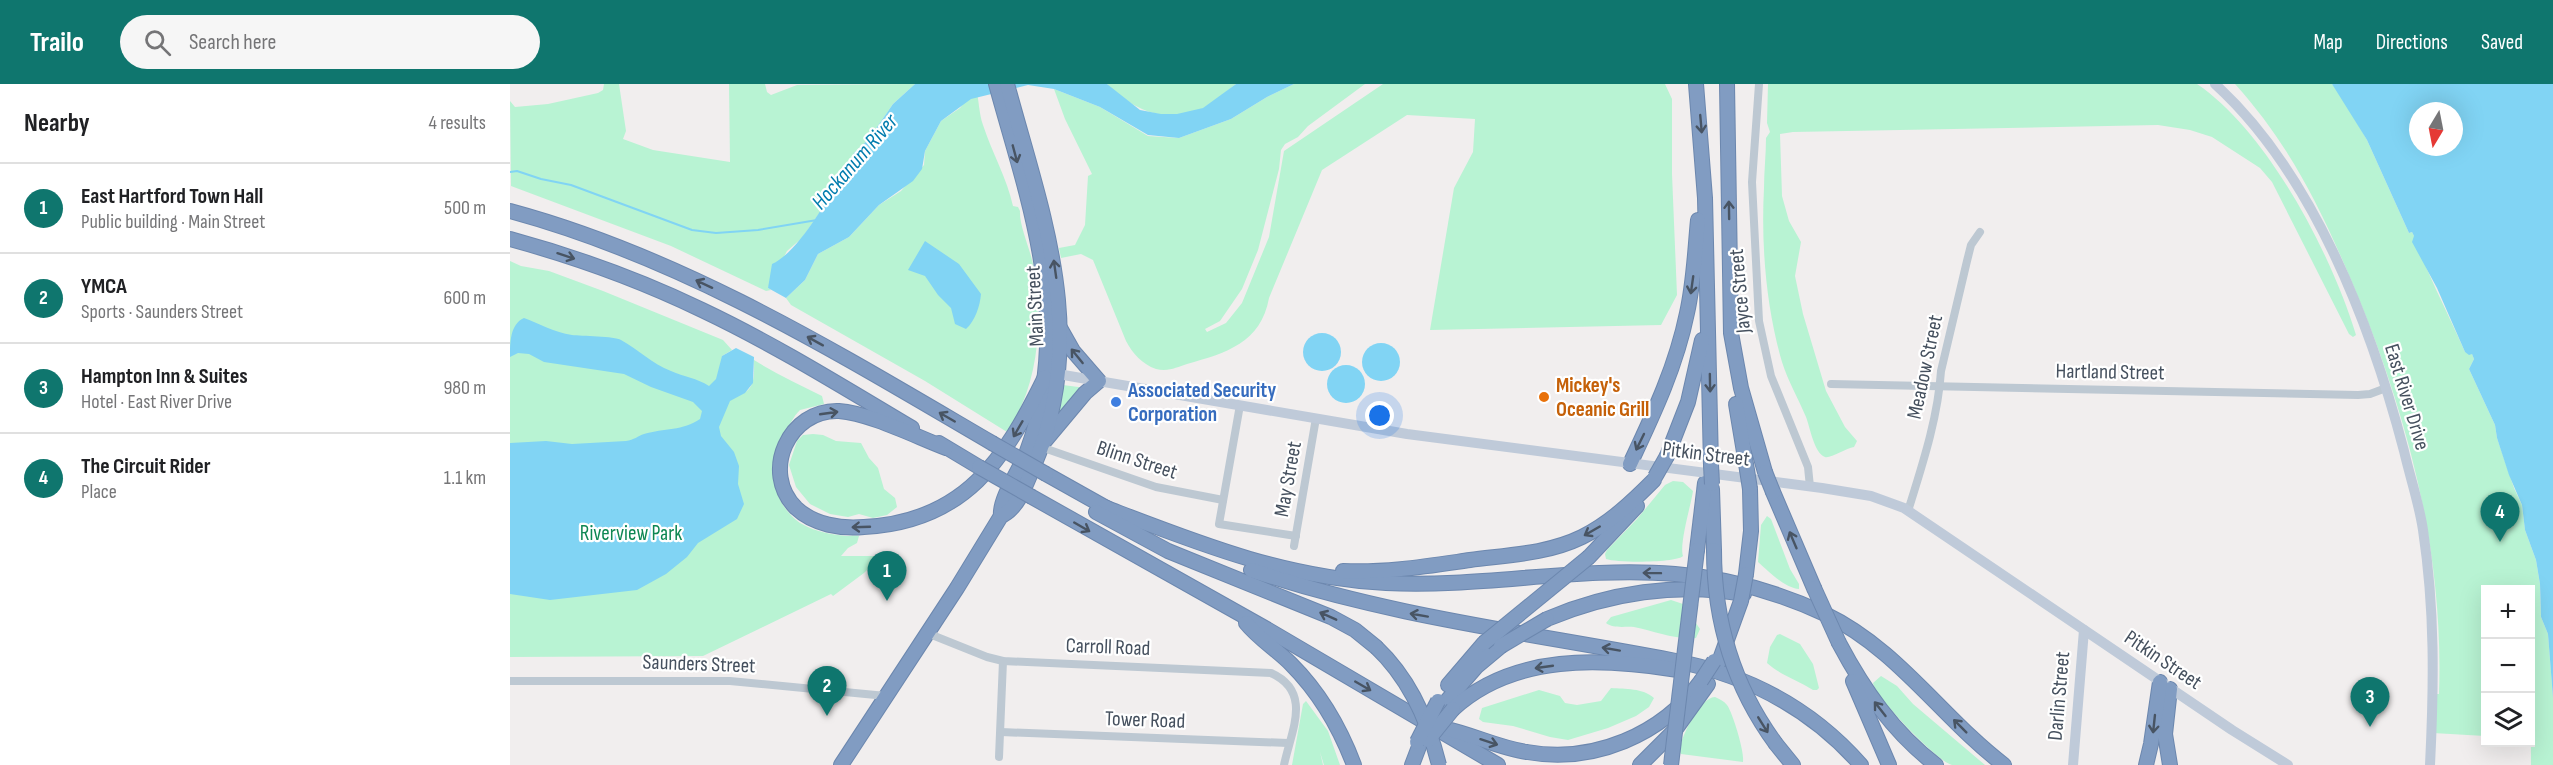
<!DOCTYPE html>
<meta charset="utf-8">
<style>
:root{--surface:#fff;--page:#f6f6f6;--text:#202124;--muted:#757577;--line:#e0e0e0;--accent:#0f766e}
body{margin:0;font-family:"Sofia Sans Condensed",sans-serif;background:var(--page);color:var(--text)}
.controls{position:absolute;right:18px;bottom:18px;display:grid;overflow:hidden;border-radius:0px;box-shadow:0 6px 24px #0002}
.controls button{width:54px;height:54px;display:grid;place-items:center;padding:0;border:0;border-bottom:2px solid var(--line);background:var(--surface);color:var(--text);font:30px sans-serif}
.compass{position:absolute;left:1899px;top:18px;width:54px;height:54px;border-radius:50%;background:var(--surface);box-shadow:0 6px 24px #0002;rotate:190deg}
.you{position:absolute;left:870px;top:332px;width:21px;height:21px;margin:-15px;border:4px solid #fff;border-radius:50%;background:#1a73e8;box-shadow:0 0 0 9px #1a73e833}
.badge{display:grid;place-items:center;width:39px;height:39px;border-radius:50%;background:var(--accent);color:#fff;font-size:20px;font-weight:700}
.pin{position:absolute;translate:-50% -50px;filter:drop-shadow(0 2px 3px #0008)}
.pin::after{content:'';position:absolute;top:32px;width:21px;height:18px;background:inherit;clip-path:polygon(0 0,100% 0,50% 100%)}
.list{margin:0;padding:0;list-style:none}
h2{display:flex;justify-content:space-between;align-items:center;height:78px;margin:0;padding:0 24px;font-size:26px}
h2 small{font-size:20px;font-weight:400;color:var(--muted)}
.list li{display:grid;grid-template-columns:39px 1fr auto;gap:18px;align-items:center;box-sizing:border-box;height:90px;padding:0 24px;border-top:2px solid var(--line)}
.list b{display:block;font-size:22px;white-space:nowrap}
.list p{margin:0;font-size:20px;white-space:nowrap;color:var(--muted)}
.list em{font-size:20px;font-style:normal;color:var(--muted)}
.icon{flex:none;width:33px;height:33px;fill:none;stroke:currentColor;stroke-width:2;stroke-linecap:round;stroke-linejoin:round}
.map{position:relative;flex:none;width:2043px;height:681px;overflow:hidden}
header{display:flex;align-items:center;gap:36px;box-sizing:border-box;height:84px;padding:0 30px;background:var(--accent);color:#fff}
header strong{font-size:28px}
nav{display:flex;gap:33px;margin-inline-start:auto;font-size:21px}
.search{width:420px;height:54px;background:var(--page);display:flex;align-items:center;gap:15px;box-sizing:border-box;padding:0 21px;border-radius:33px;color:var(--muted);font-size:22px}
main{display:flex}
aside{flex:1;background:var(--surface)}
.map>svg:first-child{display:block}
.green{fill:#b8f3d3}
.water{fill:#81d4f4;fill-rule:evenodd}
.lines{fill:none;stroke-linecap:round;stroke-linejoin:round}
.stream{stroke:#81d4f4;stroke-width:2}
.highway-casing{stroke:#6c87ae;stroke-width:16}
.street{stroke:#bdc8d2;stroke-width:8}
.secondary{stroke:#bfcad9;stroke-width:10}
.highway{stroke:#819cc2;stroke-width:14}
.highway-bridge-casing{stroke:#6c87ae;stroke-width:16;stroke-linecap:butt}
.highway-bridge{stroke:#819cc2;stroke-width:14}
.oneway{stroke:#485463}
.food-dot{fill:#e8710a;stroke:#fff;stroke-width:2}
.shop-dot{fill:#3f7fe0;stroke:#fff;stroke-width:2}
.labels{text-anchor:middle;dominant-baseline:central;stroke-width:4.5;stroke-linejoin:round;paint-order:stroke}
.street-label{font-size:21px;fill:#45505e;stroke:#fff}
.food-label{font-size:21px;font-weight:bold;fill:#c56008;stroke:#fff;text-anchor:start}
.shop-label{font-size:21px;font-weight:bold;fill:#366cbe;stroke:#fff;text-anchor:start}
.park-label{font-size:21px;fill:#0e8753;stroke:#fff}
.water-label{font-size:22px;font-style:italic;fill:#017cae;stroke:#fff}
</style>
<header>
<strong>Trailo</strong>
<div class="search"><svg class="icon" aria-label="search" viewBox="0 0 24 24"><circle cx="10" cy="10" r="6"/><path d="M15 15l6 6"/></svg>Search here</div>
<nav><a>Map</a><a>Directions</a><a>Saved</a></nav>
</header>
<main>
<aside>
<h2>Nearby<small>4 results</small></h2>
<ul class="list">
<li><span class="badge">1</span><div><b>East Hartford Town Hall</b><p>Public building · Main Street</p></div><em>500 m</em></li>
<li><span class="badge">2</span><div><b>YMCA</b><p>Sports · Saunders Street</p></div><em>600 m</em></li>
<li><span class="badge">3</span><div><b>Hampton Inn &amp; Suites</b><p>Hotel · East River Drive</p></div><em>980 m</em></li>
<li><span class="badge">4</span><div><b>The Circuit Rider</b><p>Place</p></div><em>1.1 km</em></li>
</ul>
</aside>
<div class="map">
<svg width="2043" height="681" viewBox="0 0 2043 681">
<rect width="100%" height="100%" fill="#f1eeee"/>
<g class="green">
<path d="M 94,0 L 109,0 L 116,47 L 113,55 L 143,66 L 220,78 L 219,0 L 255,0 L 257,8 L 261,11 L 287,1 L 405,0 L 383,20 L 358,56 L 344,69 L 333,95 L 292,154 L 277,167 L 258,204 L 261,206 L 256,207 L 161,162 L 1,102 L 0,17 L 5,23 L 38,20 L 88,9 L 93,6 Z"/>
<path d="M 597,0 L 726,0 C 716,7 707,17 696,23 C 658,41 625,28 597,0 Z"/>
<path d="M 784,0 L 855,0 L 798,42 L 788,53 L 775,60 L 771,66 L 769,85 L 748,166 L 732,205 L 710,237 L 695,245 L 697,248 L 716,239 L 732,219 L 759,153 L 774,67 L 873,0 L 1155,0 L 1162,15 L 1162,90 L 1167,211 L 1151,241 L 920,246 L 944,104 L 963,68 L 965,35 L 897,31 L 812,86 L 759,214 C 751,259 716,269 677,280 C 667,283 659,288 646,285 C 632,280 623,270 616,257 L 583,176 L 571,170 L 551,174 L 549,164 L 565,161 L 575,141 L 578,92 L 582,90 L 555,35 L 544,5 L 590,23 L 638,52 L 669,54 L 721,35 L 757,13 Z"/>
<path d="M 1258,0 L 1687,0 C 1758,48 1822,171 1846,251 L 1843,253 L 1839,250 L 1762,98 L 1750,84 L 1702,53 L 1680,46 L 1648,41 L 1283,48 L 1270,50 L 1272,112 L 1279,137 L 1291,158 L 1285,192 L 1293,230 L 1316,307 L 1335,343 L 1347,357 L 1344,363 C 1336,364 1320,375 1315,373 C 1304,369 1300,343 1296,333 C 1288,314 1278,297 1272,278 C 1256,223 1251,161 1254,104 C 1254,87 1256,71 1256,54 L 1260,48 L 1257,39 Z"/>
<path d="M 1725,0 L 1822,0 L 1828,6 L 1857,56 L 1899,149 L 1902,148 L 1904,152 C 1918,192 1938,229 1955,268 L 1962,270 L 1964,275 L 1959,285 L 1985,341 L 1987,354 L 2004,404 L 2012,421 L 2015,446 L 2026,476 L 2030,500 L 2031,533 L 2038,550 L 2043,614 L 2043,681 L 2021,681 L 2020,506 L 1976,506 L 1975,652 L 1923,649 L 1926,610 L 1929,610 C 1934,468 1898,332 1844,203 C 1812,127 1781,62 1725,0 Z"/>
<path d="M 466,4 C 469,16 469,30 473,41 C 482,69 497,94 503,122 L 508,123 L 510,127 C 509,141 520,165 523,180 C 534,235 529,302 497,348 L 415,297 L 281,221 L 276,214 L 295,196 L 308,170 L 339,153 L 369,121 L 391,107 L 414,81 L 415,67 L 431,37 L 450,24 Z"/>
<path d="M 0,177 L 11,182 L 39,187 L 93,207 L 213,256 L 222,266 L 212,272 L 229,311 C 246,306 244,291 244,276 C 266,290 289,300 312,312 L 314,320 L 290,326 C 275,340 260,388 267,408 C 270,419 281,434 292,440 C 306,448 320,450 336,452 C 341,452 344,451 349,452 L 347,459 L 338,464 L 331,472 L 371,472 L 354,489 L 323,512 L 321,510 L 193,572 L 0,573 Z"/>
<path d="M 553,301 L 576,304 L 547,339 L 550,304 Z"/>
<path d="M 303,350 L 313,351 L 326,357 L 351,359 L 359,374 L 368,384 L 374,405 L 385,414 L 387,423 L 377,431 L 363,434 L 349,430 L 338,433 L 320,430 L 300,420 L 286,403 L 279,381 L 287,357 L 293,351 Z"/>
<path d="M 1163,397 L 1173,398 L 1183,407 C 1181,421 1169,460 1173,472 C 1166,479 1107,479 1096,475 L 1095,470 L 1097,466 L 1127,435 L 1155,401 Z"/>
<path d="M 1257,432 L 1261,435 L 1280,485 L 1289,500 L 1289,505 C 1275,504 1258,487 1248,478 L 1251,441 Z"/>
<path d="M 1161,516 L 1173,520 L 1190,545 L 1186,554 C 1166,556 1144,547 1124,543 C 1115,542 1104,545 1096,539 L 1101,533 Z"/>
<path d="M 1270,550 L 1290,560 L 1303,580 L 1309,604 L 1307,606 L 1303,606 C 1288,596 1270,591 1257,579 L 1260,563 L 1267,551 Z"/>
<path d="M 1371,592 L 1387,602 L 1403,620 L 1475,681 C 1465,681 1452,681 1442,681 C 1428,678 1365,613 1363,599 Z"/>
<path d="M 1101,604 C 1115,605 1133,604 1144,614 L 1139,623 L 1126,632 L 1098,644 L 1058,656 L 1040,653 L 1003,642 L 973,638 L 969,635 L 972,624 L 1029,606 L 1050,612 L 1055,619 L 1067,621 L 1091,617 Z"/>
<path d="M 1205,613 C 1209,615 1214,617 1217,621 C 1223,629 1235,670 1233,678 L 1171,670 L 1169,666 C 1172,652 1189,614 1205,613 Z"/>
<path d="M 796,617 L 818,647 L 830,681 L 814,681 L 810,668 L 813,681 L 782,681 L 793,620 Z"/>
</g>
<g class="water">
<path d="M 405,0 L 597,0 L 630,26 L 651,30 L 667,30 L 693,24 L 726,0 L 784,0 L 757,13 L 721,35 L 669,54 L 638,51 L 590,23 L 544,5 L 518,1 L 461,15 L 431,37 L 415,67 L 412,85 L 403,97 L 369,121 L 339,153 L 308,170 L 295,196 L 276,214 L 258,204 L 262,180 C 287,169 314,121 329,97 L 333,95 L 344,69 L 358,56 L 383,20 Z"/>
<path d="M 1822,0 L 2043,0 L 2043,614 L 2038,550 L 2031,533 L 2030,500 L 2026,476 L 2015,446 L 2012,421 L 1999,391 L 1987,354 L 1985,341 L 1959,285 L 1964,275 L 1962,270 L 1959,271 L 1955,268 L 1927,204 L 1902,158 L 1904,152 L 1902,148 L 1899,149 L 1857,56 ZM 1908,27 L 1944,27 L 1944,63 L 1908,63 Z"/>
<path d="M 415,157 L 449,180 L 471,210 C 470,222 465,237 456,245 L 445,240 L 441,224 L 428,211 L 415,192 L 398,186 Z"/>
<path d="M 14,234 C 30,240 44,248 62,251 C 71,252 105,252 111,256 C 128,265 142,280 161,287 C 174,293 187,294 199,302 L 206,295 L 212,272 L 226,264 L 244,273 L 243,299 L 235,309 L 220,317 L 209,343 L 211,352 L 224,368 L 229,382 L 228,400 L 234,420 L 227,435 L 188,459 L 177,473 L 156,490 L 127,506 L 40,516 L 0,510 L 0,359 L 36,357 L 62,360 L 116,357 C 124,356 128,352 134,350 C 154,344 173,347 190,335 L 192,327 L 183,318 L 141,303 L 114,290 L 34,278 L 19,270 L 8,269 L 0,273 C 0,259 0,240 14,234 Z"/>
<circle cx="812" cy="268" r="19"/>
<circle cx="871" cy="278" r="19"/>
<circle cx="836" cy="300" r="19"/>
</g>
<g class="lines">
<path class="stream" d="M 0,88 L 7,87 L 31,95 L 61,101 L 182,146 L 206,149 L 248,146 L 307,136"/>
<g class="highway-casing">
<g id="highway">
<path d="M 486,0 C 513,99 550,199 533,304 C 530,326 524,349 516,370 C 509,387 489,415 491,432"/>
<path d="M 1186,0 L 1195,114 L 1201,381"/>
<path d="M 1217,0 L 1221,249 L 1231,304 L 1255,388"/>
<path d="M 0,127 C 174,174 328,269 482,359"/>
<path d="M 0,155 C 66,173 130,196 192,226 C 264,260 333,303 402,344"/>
<path d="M 1226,320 L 1237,386"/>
<path d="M 534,358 L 575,309 L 589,297 L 563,267 L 550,244"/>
<path d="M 429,359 L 469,383"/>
<path d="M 436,364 C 407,353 359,329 329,327 C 279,325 250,388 286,424 C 304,441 331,445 354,443 C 455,438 495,375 535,293"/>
<path d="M 1157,372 L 1178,318 L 1192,256"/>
<path d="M 1120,380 C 1143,331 1166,283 1177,229 C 1184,198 1185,167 1188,136"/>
<path d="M 536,390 L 602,427"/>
<path d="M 1202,405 L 1204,466"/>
<path d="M 1263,408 L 1304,504"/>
<path d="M 522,413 L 755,544 L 988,681"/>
<path d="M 594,423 C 688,459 774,494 876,499 C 972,504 1069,482 1165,490 C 1217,494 1268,508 1315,530 C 1388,565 1431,633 1494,681"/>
<path d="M 586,428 L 658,467 L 821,533 L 845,546 L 866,563"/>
<path d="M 1187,466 L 1195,399"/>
<path d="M 1079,473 L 1127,422"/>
<path d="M 741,486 C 877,532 1020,549 1161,576 C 1235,590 1301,624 1351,681"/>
<path d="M 833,487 C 876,489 918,482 960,476 C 998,471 1037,470 1072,453 C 1100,439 1122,418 1144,396"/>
<path d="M 1236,490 L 1241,447 L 1240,405"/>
<path d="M 1037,535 C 1098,509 1168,498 1234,510"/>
<path d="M 736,539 C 749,555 766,565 781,580 C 809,608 830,644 844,681"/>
<path d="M 1329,559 C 1354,606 1383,648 1426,681"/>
<path d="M 1209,578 L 1231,517"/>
<path d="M 1343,597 L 1379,681"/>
<path d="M 938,601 L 974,559"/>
<path d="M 1660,605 L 1655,650 L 1660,681"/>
<path d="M 934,620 L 967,582 L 991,562"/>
<path d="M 943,625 C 1004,569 1092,574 1168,586"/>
<path d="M 937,645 C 964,651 989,664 1017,668 C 1083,680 1152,651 1191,597"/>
<path d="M 1266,660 L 1283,681"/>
<path d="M 331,681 L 447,504 L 491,432 C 508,425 516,400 523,384 C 581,251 532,130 497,0"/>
<path d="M 902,681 L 910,660"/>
<path d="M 1130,681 L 1165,646 L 1198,600"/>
<path d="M 1636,681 L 1641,660 L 1650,598"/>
</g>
</g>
<g class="street">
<path d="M 1249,0 L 1242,98 L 1249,237 L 1261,292 L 1298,383 L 1300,403"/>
<path d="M 1321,300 L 1848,311 L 1860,310 L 1876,304"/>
<path d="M 730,321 L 709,440 L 786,452"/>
<path d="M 531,363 L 646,403 L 713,416"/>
<path d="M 1398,427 C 1412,382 1428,334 1431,287 L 1457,177 L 1461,161 L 1470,148"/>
<path d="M 784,462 L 806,334"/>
<path d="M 417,549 L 477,573 L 493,577 L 761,589 C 803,608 781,647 774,681"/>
<path d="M 0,597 L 220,597 L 376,612"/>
<path d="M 491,648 L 778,659"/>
<path d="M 489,673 L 493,577"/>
</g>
<g class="secondary">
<path d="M 1705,0 C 1803,89 1861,241 1894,367 C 1900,393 1909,419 1913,446 C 1925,526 1924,600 1920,681"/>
<path d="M 542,289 L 897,350 L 1312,404 L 1361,412 L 1394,424 L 1722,646 L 1778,681"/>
<path d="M 1563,681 L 1574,546"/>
</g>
<use href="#highway" class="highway"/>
<g class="highway-bridge-casing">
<g id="highway-bridge">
<path d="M 482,359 L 536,390"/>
<path d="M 1201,381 L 1202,400"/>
<path d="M 469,383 L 522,413"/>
<path d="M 1237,386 L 1240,405"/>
<path d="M 1255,388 L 1263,408"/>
<path d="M 1145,393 L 1157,372"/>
<path d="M 1204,466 C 1204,536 1224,603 1266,660"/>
<path d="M 1304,504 L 1329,559"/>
<path d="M 1231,517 L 1236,490"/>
<path d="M 974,559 L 1079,473"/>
<path d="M 991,562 L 1037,535"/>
<path d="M 866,563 C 900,595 918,636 929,681"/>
<path d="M 1191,597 L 1204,577"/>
<path d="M 918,656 L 943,625"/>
<path d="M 907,658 L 928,617"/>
<path d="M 1161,681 L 1187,466"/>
</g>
</g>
<use href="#highway-bridge" class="highway-bridge"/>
</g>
<defs><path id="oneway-shaft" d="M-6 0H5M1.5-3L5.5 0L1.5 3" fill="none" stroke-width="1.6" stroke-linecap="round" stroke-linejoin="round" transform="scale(1.5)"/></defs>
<g class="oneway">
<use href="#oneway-shaft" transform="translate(1191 40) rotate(85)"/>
<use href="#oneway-shaft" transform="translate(505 70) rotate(75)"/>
<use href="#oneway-shaft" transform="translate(1219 126) rotate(-91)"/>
<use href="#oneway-shaft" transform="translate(56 172) rotate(18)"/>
<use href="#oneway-shaft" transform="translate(545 185) rotate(-98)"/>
<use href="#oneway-shaft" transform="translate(194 200) rotate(-155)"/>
<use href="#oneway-shaft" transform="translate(1182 201) rotate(98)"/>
<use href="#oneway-shaft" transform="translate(305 257) rotate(-151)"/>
<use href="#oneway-shaft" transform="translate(567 272) rotate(-129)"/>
<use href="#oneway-shaft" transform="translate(1200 299) rotate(89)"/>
<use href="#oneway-shaft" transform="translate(319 329) rotate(-8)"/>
<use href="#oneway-shaft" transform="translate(437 333) rotate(-150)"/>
<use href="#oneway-shaft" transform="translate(508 345) rotate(120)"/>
<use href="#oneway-shaft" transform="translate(1130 358) rotate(116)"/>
<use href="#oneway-shaft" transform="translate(351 443) rotate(178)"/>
<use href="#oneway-shaft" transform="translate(572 443) rotate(30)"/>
<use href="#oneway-shaft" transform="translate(1082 447) rotate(150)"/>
<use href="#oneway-shaft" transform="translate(1283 456) rotate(-113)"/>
<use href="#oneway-shaft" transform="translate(1142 489) rotate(-179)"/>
<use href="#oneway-shaft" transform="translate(909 531) rotate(-170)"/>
<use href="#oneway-shaft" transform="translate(818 532) rotate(-156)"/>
<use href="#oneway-shaft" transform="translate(1101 565) rotate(-170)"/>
<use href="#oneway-shaft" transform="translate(1034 583) rotate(172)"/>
<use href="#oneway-shaft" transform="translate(853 602) rotate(30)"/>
<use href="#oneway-shaft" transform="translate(1370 625) rotate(-128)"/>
<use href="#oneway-shaft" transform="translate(1644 640) rotate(96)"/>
<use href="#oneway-shaft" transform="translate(1253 641) rotate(58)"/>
<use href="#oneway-shaft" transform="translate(1450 642) rotate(-135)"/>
<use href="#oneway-shaft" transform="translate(979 658) rotate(18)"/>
</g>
<circle class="food-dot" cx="1034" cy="313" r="6"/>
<circle class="shop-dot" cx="606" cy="318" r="6"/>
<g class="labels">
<g class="street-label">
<text transform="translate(1230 207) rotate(-95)">Jayce Street</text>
<text transform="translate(525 222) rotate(-93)">Main Street</text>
<text transform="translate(1415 283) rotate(-78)">Meadow Street</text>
<text transform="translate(1600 288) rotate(1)">Hartland Street</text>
<text transform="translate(1897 313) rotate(73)">East River Drive</text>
<text transform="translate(1196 370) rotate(7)">Pitkin Street</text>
<text transform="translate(627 376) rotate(18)">Blinn Street</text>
<text transform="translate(778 395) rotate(-80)">May Street</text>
<text transform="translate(598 563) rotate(2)">Carroll Road</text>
<text transform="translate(1653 576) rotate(34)">Pitkin Street</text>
<text transform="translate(189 580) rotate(2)">Saunders Street</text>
<text transform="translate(1549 612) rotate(-85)">Darlin Street</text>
<text transform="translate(635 636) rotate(2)">Tower Road</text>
</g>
<g class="food-label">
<text x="1046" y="301">Mickey's<tspan x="1046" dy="24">Oceanic Grill</tspan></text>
</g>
<g class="shop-label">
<text x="618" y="306">Associated Security<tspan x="618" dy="24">Corporation</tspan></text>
</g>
<g class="park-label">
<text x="121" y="449">Riverview Park</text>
</g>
<g class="water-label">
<text transform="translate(345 78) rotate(-49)">Hockanum River</text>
</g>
</g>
</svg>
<div class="controls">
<button>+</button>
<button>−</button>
<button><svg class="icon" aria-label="layers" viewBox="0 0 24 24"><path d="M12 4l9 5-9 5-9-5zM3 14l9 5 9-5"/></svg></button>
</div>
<svg class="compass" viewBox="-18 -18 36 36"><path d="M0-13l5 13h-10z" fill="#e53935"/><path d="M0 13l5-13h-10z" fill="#757577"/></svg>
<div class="you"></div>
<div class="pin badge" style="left:377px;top:517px">1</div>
<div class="pin badge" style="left:317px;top:632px">2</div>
<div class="pin badge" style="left:1860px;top:643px">3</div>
<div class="pin badge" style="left:1990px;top:458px">4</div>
</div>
</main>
